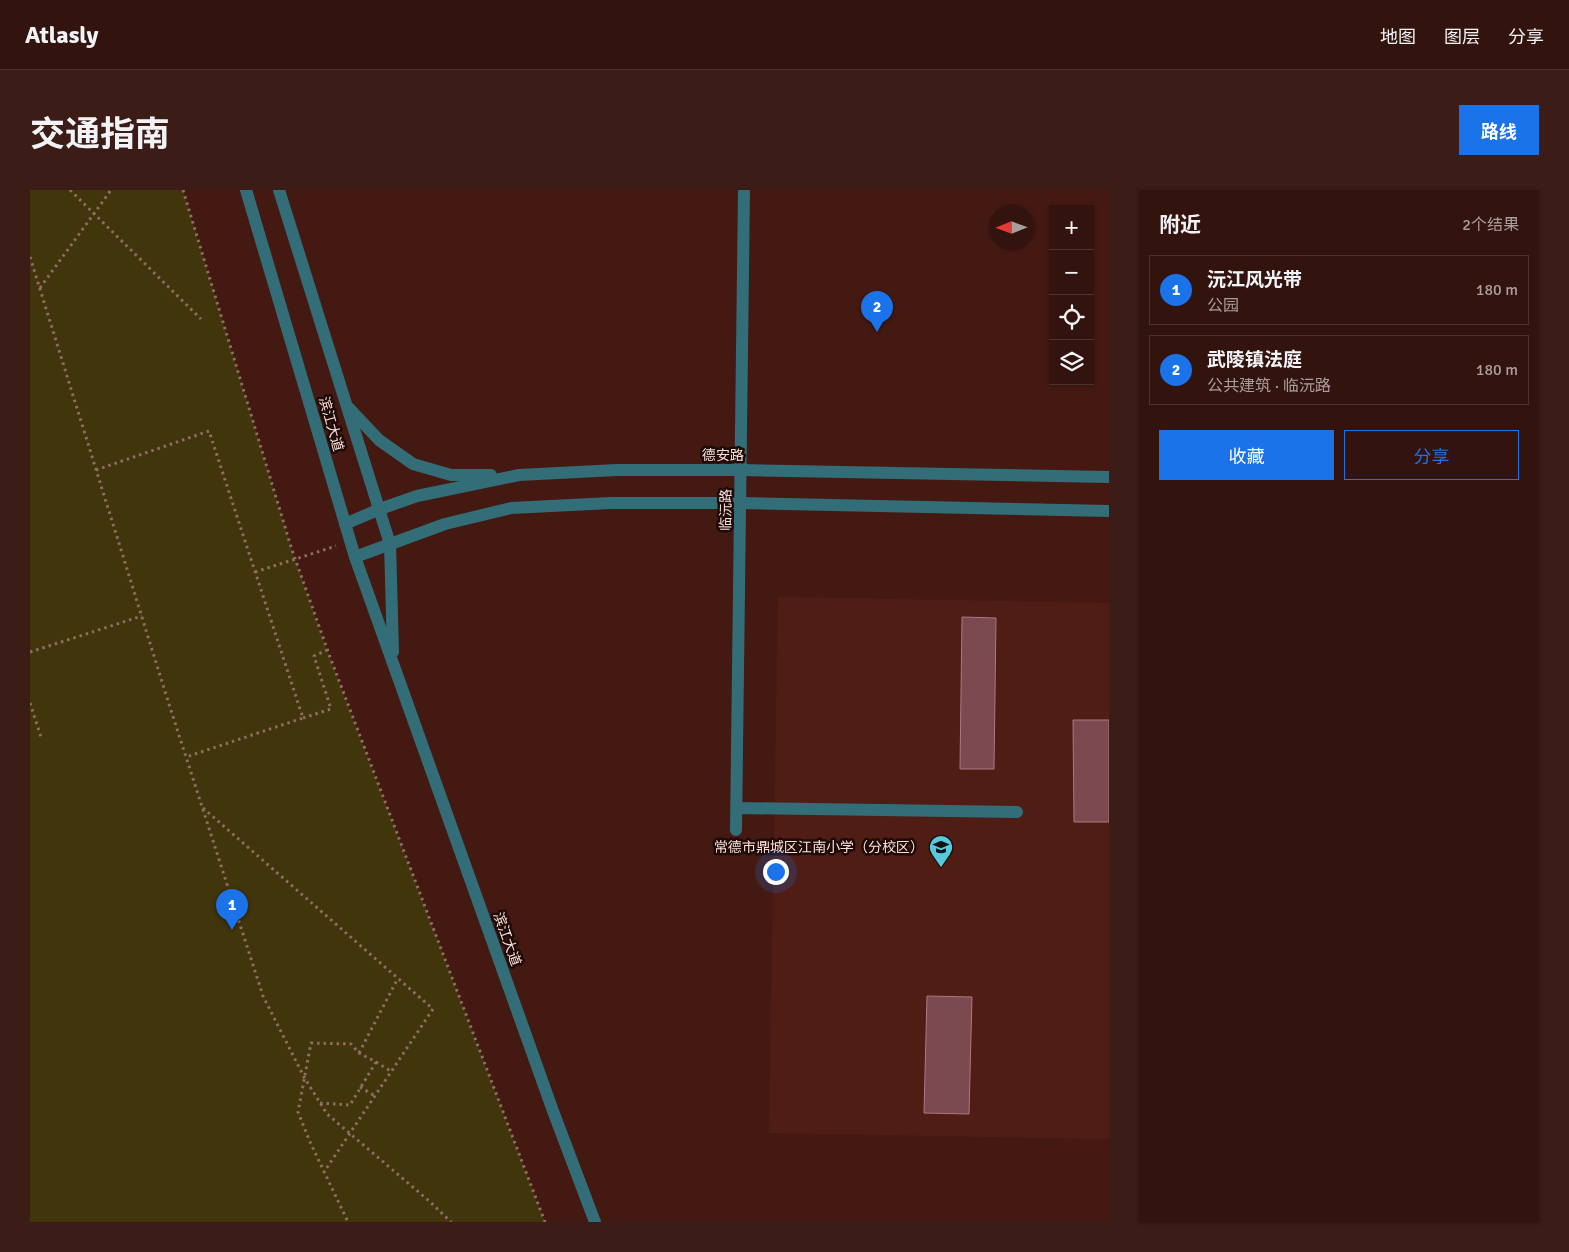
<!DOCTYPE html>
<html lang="zh">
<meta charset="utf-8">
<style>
:root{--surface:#33130e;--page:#3b1c17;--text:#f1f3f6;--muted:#a99e9e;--line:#4e322e;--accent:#1a73e8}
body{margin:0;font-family:Signika,"Noto Sans SC",sans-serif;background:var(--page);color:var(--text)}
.controls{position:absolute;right:15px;top:15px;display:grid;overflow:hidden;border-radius:0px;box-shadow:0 1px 4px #0004}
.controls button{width:45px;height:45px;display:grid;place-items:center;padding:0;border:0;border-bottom:1px solid var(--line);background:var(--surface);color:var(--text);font:25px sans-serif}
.compass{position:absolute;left:959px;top:15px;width:45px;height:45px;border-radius:50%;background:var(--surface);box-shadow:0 1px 4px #0004;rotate:269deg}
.you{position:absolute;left:745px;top:681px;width:18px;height:18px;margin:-12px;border:4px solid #fff;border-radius:50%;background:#1a73e8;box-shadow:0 0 0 8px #1a73e833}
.badge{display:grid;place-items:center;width:32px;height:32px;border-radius:50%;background:var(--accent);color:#fff;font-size:16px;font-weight:700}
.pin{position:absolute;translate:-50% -41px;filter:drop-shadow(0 1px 2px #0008)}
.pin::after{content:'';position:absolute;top:26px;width:18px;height:15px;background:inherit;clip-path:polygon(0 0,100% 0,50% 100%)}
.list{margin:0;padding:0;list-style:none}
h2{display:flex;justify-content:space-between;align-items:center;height:65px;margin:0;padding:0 20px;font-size:21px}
h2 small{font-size:16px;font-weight:400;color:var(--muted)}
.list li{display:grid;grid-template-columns:32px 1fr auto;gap:15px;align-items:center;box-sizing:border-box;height:70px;margin:0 10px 10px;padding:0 10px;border:1px solid var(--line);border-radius:0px}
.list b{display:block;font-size:19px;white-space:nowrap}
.list p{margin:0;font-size:16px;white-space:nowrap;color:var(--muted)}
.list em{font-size:16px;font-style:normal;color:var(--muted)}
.actions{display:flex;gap:10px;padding:15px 20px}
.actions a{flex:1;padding:11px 0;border:1px solid var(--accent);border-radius:0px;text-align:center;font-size:18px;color:var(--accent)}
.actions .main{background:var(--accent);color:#fff}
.icon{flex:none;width:28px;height:28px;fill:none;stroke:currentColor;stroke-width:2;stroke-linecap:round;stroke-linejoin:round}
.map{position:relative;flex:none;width:1079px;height:1032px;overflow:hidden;border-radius:0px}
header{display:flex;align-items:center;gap:30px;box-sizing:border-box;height:70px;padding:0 25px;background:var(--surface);border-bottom:1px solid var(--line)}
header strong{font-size:24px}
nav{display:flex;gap:28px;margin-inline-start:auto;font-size:18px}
.intro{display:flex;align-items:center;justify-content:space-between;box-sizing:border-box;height:120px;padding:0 30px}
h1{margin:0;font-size:35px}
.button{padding:12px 22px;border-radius:0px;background:var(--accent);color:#fff;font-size:18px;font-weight:700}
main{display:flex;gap:30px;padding:0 30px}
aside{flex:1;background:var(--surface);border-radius:0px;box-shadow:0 1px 4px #0004}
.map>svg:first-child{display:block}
.built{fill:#501d15}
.green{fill:#41350c}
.building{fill:#7b4950;stroke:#ae787f}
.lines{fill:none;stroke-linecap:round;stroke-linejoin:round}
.path{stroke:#916c65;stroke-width:3;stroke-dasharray:2.5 4;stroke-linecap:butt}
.minor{stroke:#336d78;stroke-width:12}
.labels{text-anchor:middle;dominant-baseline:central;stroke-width:5;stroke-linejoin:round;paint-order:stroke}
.street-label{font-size:14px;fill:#fcded9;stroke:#1e0b08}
.poi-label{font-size:14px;fill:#fcded9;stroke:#1e0b08;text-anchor:end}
</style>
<header>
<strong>Atlasly</strong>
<nav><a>地图</a><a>图层</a><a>分享</a></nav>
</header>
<div class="intro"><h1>交通指南</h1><a class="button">路线</a></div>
<main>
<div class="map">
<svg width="1079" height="1032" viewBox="0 0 1079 1032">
<rect width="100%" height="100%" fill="#441912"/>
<path class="built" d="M 748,407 L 1079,413 L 1079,949 L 739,943 Z"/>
<path class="green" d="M 0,0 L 153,0 L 262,360 L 297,460 L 515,1032 L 0,1032 Z"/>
<g class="building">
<path d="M 932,427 L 966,428 L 964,579 L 930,579 Z"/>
<path d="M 1043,530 L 1079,530 L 1079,632 L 1044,632 Z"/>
<path d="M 897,806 L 942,807 L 939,924 L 894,923 Z"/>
</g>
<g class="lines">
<g class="path">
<path d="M 40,0 L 171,129"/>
<path d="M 153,0 L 262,360 L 300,467 L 515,1032"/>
<path d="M 0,67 L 138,511 L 233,806 L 274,887 L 297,924 L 398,1010 L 421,1032"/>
<path d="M 10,98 L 81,0"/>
<path d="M 66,280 L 179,241 L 273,528 L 156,567"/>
<path d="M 225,382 L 306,356"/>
<path d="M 0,462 L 112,426"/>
<path d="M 0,513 L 11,547"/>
<path d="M 273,528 L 301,519 L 284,466 L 297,460"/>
<path d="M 173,618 L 403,819 L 294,982"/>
<path d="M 329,863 L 368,788"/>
<path d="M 346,872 L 362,882"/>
<path d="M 330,897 L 345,906"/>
<path d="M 290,913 L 320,915 L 346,872 L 329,863 L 321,854 L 281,853 L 268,922 L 280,952 L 318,1032"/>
</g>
<g class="minor">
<path d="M 216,0 L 325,367 L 523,921 L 565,1032"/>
<path d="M 249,0 L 360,354 L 363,462"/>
<path d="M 319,218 L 349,250 L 383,274 L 421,285 L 461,285"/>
<path d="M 315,334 L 350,319 L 387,306 L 489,285 L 587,280 L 711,280 L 1079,287"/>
<path d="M 325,367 L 415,334 L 481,318 L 581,313 L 711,313 L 1079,321"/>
<path d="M 707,618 L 987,622"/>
<path d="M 706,640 L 714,0"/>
</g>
</g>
<defs>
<g id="school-pin" transform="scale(1.25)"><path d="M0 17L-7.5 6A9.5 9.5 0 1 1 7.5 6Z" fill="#55cade" stroke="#1e0b08"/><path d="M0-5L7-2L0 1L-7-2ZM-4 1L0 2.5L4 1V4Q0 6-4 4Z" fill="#111"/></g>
</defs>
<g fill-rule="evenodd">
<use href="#school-pin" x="911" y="657"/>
</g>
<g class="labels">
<g class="street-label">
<text transform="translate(301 234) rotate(74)">滨江大道</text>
<text x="693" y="265">德安路</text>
<text transform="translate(696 320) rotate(-89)">临沅路</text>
<text transform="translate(477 749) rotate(70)">滨江大道</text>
</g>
<g class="poi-label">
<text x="894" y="657">常德市鼎城区江南小学（分校区）</text>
</g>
</g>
</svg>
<div class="controls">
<button>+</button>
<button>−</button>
<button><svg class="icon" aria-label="locate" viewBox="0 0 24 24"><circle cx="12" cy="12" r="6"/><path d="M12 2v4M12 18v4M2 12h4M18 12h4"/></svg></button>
<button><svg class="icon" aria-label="layers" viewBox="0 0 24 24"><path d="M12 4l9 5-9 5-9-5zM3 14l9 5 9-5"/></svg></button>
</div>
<svg class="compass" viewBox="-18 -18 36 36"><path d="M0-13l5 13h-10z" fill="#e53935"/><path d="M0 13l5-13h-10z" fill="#a99e9e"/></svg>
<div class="you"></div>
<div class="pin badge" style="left:202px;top:740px">1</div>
<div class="pin badge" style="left:847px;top:142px">2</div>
</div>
<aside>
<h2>附近<small>2个结果</small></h2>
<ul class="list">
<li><span class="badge">1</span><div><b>沅江风光带</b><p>公园</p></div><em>180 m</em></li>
<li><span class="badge">2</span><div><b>武陵镇法庭</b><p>公共建筑 · 临沅路</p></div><em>180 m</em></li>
</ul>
<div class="actions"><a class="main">收藏</a><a>分享</a></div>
</aside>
</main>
